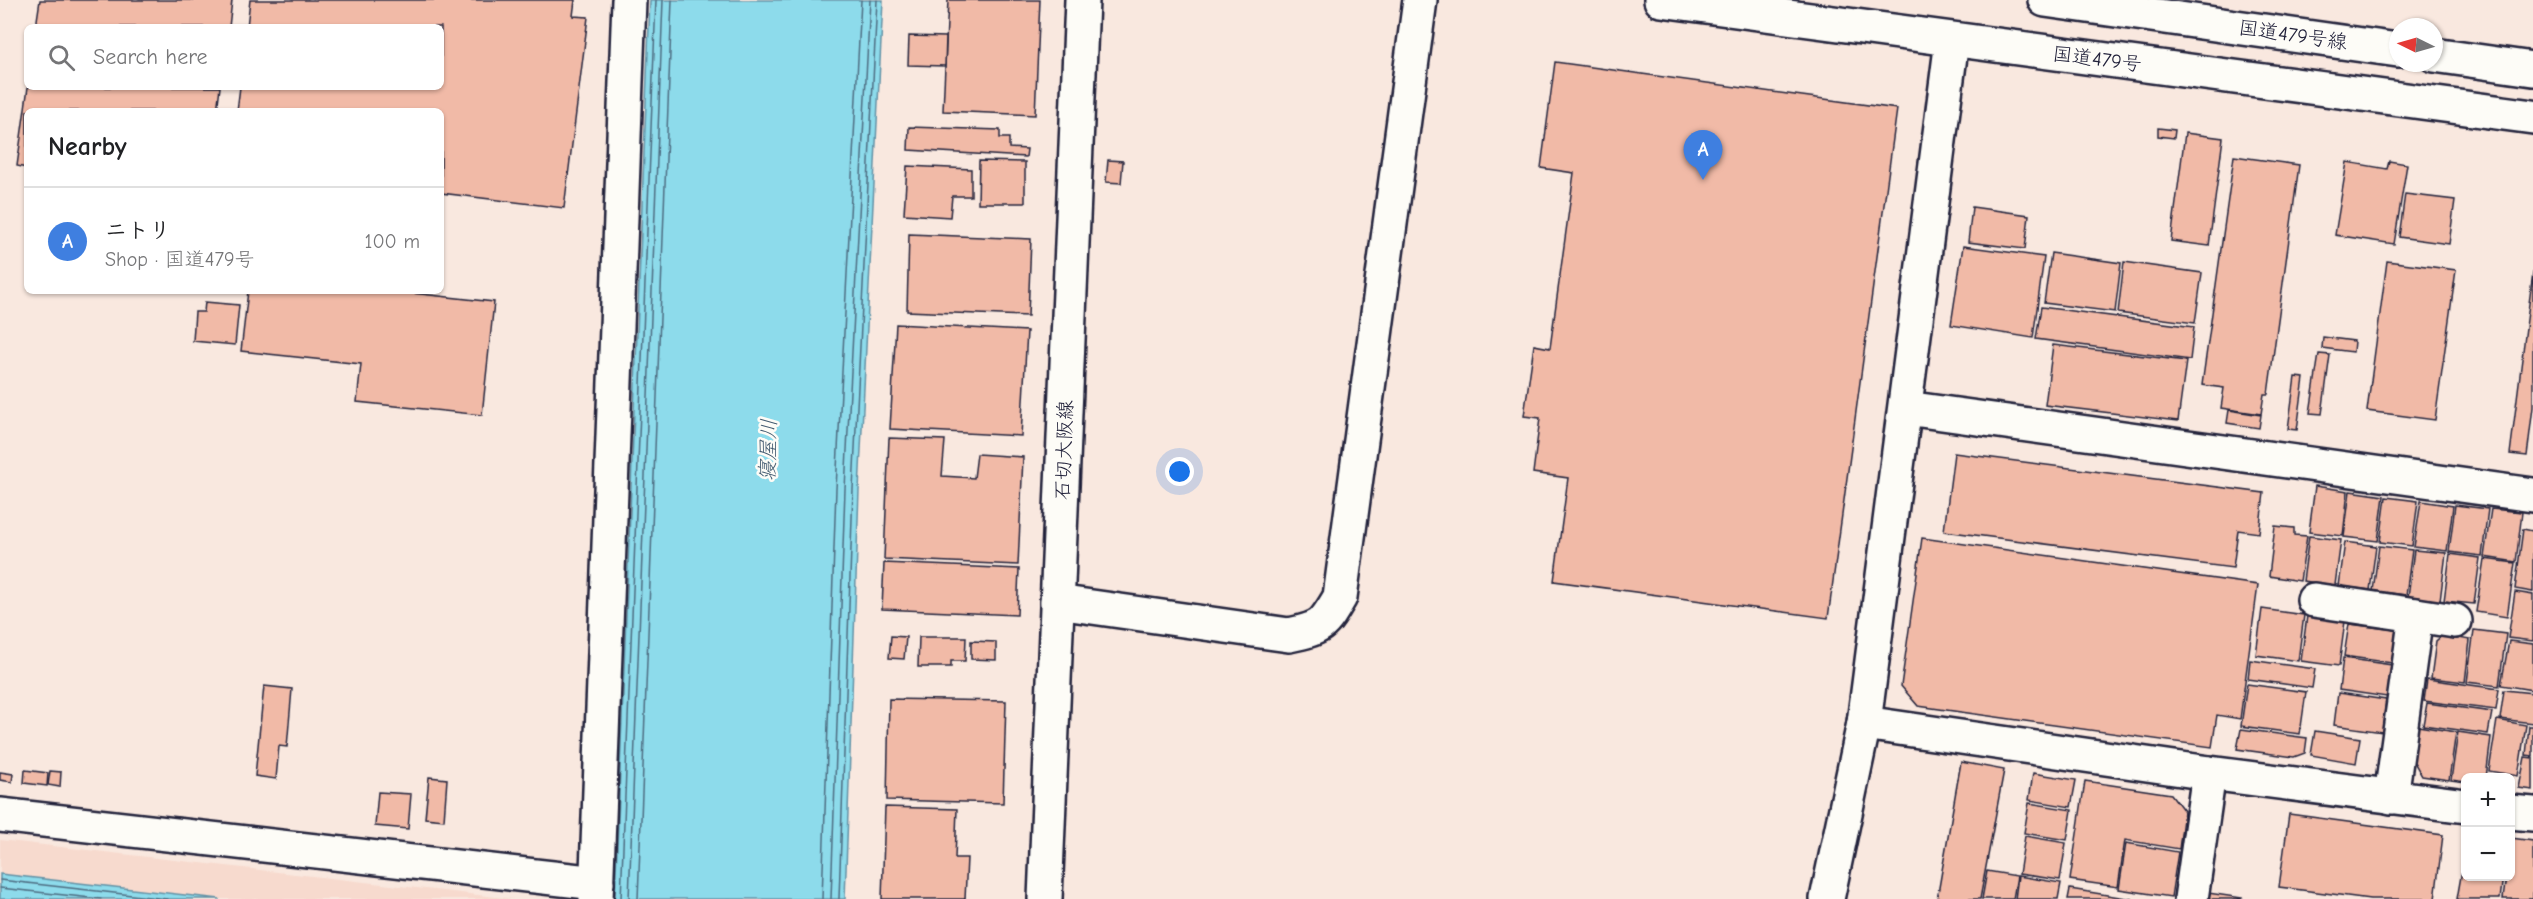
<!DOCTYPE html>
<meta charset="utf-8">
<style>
:root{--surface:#fff;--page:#f2f2f2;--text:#202124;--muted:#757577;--line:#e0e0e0;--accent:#c8321e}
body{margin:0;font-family:"Comic Neue","Klee One",sans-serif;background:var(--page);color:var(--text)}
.controls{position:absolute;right:18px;bottom:18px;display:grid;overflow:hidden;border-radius:9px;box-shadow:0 2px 4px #0004}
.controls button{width:54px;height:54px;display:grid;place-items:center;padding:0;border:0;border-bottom:2px solid var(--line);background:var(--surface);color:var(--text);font:30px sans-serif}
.compass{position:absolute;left:2389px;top:18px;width:54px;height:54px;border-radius:50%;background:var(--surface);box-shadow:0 2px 4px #0004;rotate:275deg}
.you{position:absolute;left:1180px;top:472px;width:21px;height:21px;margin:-15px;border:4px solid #fff;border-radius:50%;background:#1a73e8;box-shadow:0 0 0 9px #1a73e833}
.badge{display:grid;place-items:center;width:39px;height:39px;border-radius:50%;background:var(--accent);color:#fff;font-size:20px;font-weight:700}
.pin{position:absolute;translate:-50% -50px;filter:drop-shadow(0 2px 3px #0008)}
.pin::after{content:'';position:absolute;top:32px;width:21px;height:18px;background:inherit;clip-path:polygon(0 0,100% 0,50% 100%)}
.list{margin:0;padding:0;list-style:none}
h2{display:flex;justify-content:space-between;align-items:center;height:78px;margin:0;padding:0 24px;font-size:26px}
h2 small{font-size:20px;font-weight:400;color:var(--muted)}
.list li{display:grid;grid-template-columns:39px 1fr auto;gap:18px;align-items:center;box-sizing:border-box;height:108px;padding:0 24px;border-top:2px solid var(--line)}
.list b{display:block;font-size:22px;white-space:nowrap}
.list p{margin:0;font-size:20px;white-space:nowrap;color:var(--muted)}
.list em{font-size:20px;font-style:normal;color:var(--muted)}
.icon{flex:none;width:33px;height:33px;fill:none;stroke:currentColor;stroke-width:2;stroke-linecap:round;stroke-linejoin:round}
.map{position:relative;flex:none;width:2533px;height:899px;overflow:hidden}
.search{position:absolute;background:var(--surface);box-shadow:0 2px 4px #0004;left:24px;top:24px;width:420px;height:66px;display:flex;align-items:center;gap:15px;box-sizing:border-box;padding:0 21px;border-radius:9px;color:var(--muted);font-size:22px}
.panel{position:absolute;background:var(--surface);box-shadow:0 2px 4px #0004;left:24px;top:108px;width:420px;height:186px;border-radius:9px}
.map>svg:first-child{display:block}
.built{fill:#f7dace}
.water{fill:#8ddbeb;stroke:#6291a5;stroke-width:1.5}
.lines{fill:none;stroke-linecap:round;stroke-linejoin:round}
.shore{stroke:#4d6c81;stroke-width:1.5}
.building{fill:#f1baa7;stroke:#22223b;stroke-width:1.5}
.minor-casing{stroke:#22223b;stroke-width:38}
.major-casing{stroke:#22223b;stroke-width:38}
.highway-casing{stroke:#22223b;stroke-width:38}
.minor{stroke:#fdfcf7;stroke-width:33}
.major{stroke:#fdfcf7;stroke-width:33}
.highway{stroke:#fdfcf7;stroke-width:33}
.labels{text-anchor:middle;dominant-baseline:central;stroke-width:5;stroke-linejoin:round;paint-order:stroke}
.street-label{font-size:20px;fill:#22223b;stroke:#fdfcf7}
.water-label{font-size:21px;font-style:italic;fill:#425a70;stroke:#fdfcf7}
</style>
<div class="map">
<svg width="2533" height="899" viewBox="0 0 2533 899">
<rect width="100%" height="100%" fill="#f9e8df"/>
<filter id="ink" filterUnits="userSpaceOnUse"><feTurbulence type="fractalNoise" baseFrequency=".0167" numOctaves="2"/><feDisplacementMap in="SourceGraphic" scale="12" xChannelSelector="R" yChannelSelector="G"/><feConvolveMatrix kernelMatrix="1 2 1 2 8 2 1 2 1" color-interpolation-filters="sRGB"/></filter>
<g filter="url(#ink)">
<path class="built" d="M 0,840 L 513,899 L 0,899 Z"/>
<g class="water">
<path d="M 650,0 L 883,0 L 859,490 L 845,899 L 615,899 Z"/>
<path d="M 0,874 L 220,899 L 0,899 Z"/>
</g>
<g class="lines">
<g class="shore">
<path d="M 0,880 L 167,899"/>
<path d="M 0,888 L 101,899"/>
<path d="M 621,899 L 656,0"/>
<path d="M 629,899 L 663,0"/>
<path d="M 638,899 L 672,0"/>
<path d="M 822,899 L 836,489 L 861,0"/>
<path d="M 831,899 L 845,489 L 870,0"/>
<path d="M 839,899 L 853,489 L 877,0"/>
</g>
</g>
<g class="building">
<path d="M 40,0 L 232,0 L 229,27 L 36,27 Z"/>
<path d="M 250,0 L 575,0 L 573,16 L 588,17 L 564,208 L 441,193 L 441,111 L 237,111 L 240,87 L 441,87 L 441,27 L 247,27 Z"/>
<path d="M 948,0 L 1040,0 L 1035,115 L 943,111 Z"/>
<path d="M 909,36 L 946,37 L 945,66 L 908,65 Z"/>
<path d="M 1555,62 L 1897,109 L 1828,618 L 1554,581 L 1568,478 L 1533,473 L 1540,418 L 1524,416 L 1534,345 L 1550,348 L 1574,173 L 1541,168 Z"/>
<path d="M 28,87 L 220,87 L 217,111 L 27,111 L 27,168 L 17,166 Z"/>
<path d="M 909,127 L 1000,130 L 1000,138 L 1009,138 L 1009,148 L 1027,149 L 1026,157 L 908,150 Z"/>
<path d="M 2158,128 L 2175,130 L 2174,138 L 2158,136 Z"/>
<path d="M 2185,133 L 2223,138 L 2209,246 L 2171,241 Z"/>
<path d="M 2234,156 L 2299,165 L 2268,394 L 2264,394 L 2261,414 L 2221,408 L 2224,388 L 2202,385 Z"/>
<path d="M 1108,160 L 1123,161 L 1121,183 L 1106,182 Z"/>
<path d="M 979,161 L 1025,162 L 1025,203 L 978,203 Z"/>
<path d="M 2389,161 L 2407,164 L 2394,244 L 2335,235 L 2347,162 L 2387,169 Z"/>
<path d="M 907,166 L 971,169 L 971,196 L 952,196 L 950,217 L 904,214 Z"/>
<path d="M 2405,194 L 2455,200 L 2449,244 L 2399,237 Z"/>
<path d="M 1972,207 L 2029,215 L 2025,249 L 1968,242 Z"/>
<path d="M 909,234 L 1031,239 L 1028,316 L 907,311 Z"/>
<path d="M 1963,246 L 2044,257 L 2033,338 L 1951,325 Z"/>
<path d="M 2051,253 L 2121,263 L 2115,312 L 2044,303 Z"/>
<path d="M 2387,261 L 2456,270 L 2435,420 L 2367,411 Z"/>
<path d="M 2124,262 L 2202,273 L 2195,323 L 2118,313 Z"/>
<path d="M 2533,272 L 2533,407 L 2527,456 L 2510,454 Z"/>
<path d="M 248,291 L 393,291 L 494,302 L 482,415 L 357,402 L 361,364 L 241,351 Z"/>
<path d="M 205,302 L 239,305 L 235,345 L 193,341 L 195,312 L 204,312 Z"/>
<path d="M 2041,307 L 2194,327 L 2190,360 L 2036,339 Z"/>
<path d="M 896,324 L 1027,331 L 1021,436 L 890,429 Z"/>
<path d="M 2323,337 L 2354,341 L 2353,352 L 2322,348 Z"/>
<path d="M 2053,345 L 2186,361 L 2178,421 L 2045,405 Z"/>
<path d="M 2319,354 L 2330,355 L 2322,414 L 2310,413 Z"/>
<path d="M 2295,377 L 2304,378 L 2297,430 L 2288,429 Z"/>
<path d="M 2229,410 L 2261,415 L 2259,428 L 2227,423 Z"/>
<path d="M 889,438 L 945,440 L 942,476 L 974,478 L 977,454 L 1023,457 L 1018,565 L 884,559 Z"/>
<path d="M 1954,453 L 2264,493 L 2259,533 L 2238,530 L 2233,568 L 1944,531 Z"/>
<path d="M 2315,486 L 2348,491 L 2343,536 L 2309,532 Z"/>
<path d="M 2350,491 L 2384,496 L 2378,541 L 2344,537 Z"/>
<path d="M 2386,497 L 2418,501 L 2412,546 L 2380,542 Z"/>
<path d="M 2421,501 L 2453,506 L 2447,551 L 2414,547 Z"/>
<path d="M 2455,505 L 2488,509 L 2482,556 L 2449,552 Z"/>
<path d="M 2491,509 L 2522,512 L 2516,562 L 2484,557 Z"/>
<path d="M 2275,526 L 2294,528 L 2294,535 L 2307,536 L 2300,581 L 2269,576 Z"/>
<path d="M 2523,529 L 2533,531 L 2533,592 L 2515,589 Z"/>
<path d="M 2309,536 L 2341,540 L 2335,585 L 2303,581 Z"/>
<path d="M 1922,538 L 2258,585 L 2240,719 L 2217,715 L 2212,747 L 1918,706 L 1901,686 Z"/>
<path d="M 2345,542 L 2376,546 L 2370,590 L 2339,586 Z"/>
<path d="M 2379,546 L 2412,550 L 2406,595 L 2373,591 Z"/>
<path d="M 2414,550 L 2446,553 L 2440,601 L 2408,597 Z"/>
<path d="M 2450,554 L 2480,558 L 2474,604 L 2444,601 Z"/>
<path d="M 2484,559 L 2515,563 L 2507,617 L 2476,612 Z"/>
<path d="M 884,563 L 1019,569 L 1017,615 L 882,609 Z"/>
<path d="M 2515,592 L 2533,595 L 2533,641 L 2508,638 Z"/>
<path d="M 2262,609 L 2304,615 L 2298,661 L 2256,655 Z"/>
<path d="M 2307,616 L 2345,621 L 2339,666 L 2301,661 Z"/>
<path d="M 2349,624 L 2396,630 L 2392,663 L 2344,656 Z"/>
<path d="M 2474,630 L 2506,634 L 2499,686 L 2467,682 Z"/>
<path d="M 2443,635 L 2470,640 L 2465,682 L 2431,678 L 2436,641 Z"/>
<path d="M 891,636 L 906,637 L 904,659 L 889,658 Z"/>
<path d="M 919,637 L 966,637 L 965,661 L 951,661 L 951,667 L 918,667 Z"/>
<path d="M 971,641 L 996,642 L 996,660 L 971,659 Z"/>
<path d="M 2509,641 L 2533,644 L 2533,690 L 2501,685 Z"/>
<path d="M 2343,658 L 2392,665 L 2387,697 L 2339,690 Z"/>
<path d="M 2250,660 L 2315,669 L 2312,688 L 2248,679 Z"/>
<path d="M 2427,679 L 2499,689 L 2496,710 L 2424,701 Z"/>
<path d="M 2247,684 L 2306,692 L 2300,734 L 2241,726 Z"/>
<path d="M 264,686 L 292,689 L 287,747 L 279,746 L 276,779 L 255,776 Z"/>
<path d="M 2504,690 L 2533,693 L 2533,723 L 2500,719 Z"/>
<path d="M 2338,693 L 2386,700 L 2382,732 L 2334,725 Z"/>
<path d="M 889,699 L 1006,701 L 1003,803 L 887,800 Z"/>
<path d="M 2427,703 L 2492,712 L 2488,734 L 2423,725 Z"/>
<path d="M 2497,720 L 2526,725 L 2518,776 L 2489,771 Z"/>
<path d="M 2418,726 L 2456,732 L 2449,780 L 2422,776 L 2413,760 Z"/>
<path d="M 2529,726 L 2533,726 L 2533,756 L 2526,755 Z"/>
<path d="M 2241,729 L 2307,738 L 2305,753 L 2294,757 L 2237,749 Z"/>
<path d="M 2315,731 L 2360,738 L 2356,763 L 2311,755 Z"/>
<path d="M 2458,732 L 2491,737 L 2486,778 L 2466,778 L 2466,782 L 2451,780 Z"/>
<path d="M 2525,757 L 2533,758 L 2533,790 L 2519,788 Z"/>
<path d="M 1961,762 L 2004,770 L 1980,899 L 1937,899 Z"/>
<path d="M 25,770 L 48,773 L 47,786 L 24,783 Z"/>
<path d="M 50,771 L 61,772 L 60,787 L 48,785 Z"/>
<path d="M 0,772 L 13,774 L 12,782 L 0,780 Z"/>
<path d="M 2033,773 L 2076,780 L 2071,807 L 2029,800 Z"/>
<path d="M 429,777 L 447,779 L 444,820 L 425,818 Z"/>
<path d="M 2085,781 L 2171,794 L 2184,811 L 2179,849 L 2125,840 L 2118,887 L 2070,880 Z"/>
<path d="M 378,792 L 411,794 L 408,829 L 375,826 Z"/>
<path d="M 2029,803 L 2072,810 L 2067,840 L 2024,833 Z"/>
<path d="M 885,807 L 957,809 L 955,858 L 967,858 L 965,899 L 882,899 Z"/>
<path d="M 2289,814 L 2443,835 L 2435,899 L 2370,899 L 2279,887 Z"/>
<path d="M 2025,836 L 2066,843 L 2060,880 L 2019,874 Z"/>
<path d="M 2511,838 L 2533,841 L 2533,899 L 2503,899 L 2506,876 L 2510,876 Z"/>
<path d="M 2126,843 L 2178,852 L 2171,897 L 2119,889 Z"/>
<path d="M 2466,847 L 2466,876 L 2503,876 L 2500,899 L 2457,899 Z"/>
<path d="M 1987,871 L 2017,876 L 2013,899 L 1982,899 Z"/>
<path d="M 2018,876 L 2061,883 L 2058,899 L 2015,899 Z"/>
<path d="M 2070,889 L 2132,899 L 2068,899 Z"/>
<path d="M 2208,893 L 2242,898 L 2241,899 L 2207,899 Z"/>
</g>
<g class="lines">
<g class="minor-casing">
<g id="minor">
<path d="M 1906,408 L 2533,495"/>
<path d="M 2314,600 L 2416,615 L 2391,797"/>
<path d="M 1057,602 L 1289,635 C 1322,628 1323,626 1340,597 L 1420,0"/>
<path d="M 2416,615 L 2455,621"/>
<path d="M 1864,723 L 2209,773 L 2466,806"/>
<path d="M 2510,812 L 2533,814"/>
<path d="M 0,815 L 597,883"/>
<path d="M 596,899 L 629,0"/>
<path d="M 1827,899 L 1864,723 L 1952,40"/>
<path d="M 2191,899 L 2209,773"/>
</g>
</g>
<g class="major-casing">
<path id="major" d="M 1045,899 L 1082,0"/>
</g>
<g class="highway-casing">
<g id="highway">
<path d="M 1661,0 L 2533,117"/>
<path d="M 2045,0 L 2398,50"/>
<path d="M 2434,55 L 2533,69"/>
</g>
</g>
<use href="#minor" class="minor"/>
<use href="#major" class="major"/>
<use href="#highway" class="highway"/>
</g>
</g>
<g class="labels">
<g class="street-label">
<text transform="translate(2293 35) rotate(8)">国道479号線</text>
<text transform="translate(2097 59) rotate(7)">国道479号</text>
<text transform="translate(1064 450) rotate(-88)">石切大阪線</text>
</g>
<g class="water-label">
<text transform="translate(768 450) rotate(-88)">寝屋川</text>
</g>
</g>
</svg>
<div class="controls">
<button>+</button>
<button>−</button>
</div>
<svg class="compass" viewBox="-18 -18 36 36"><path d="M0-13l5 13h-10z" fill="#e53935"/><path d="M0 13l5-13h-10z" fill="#757577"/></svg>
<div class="you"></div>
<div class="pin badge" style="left:1703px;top:180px;background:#3f7fe0">A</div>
<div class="search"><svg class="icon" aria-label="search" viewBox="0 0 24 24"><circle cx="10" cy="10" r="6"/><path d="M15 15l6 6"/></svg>Search here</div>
<section class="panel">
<h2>Nearby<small></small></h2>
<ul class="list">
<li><span class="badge" style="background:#3f7fe0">A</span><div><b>ニトリ</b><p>Shop · 国道479号</p></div><em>100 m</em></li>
</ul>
</section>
</div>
